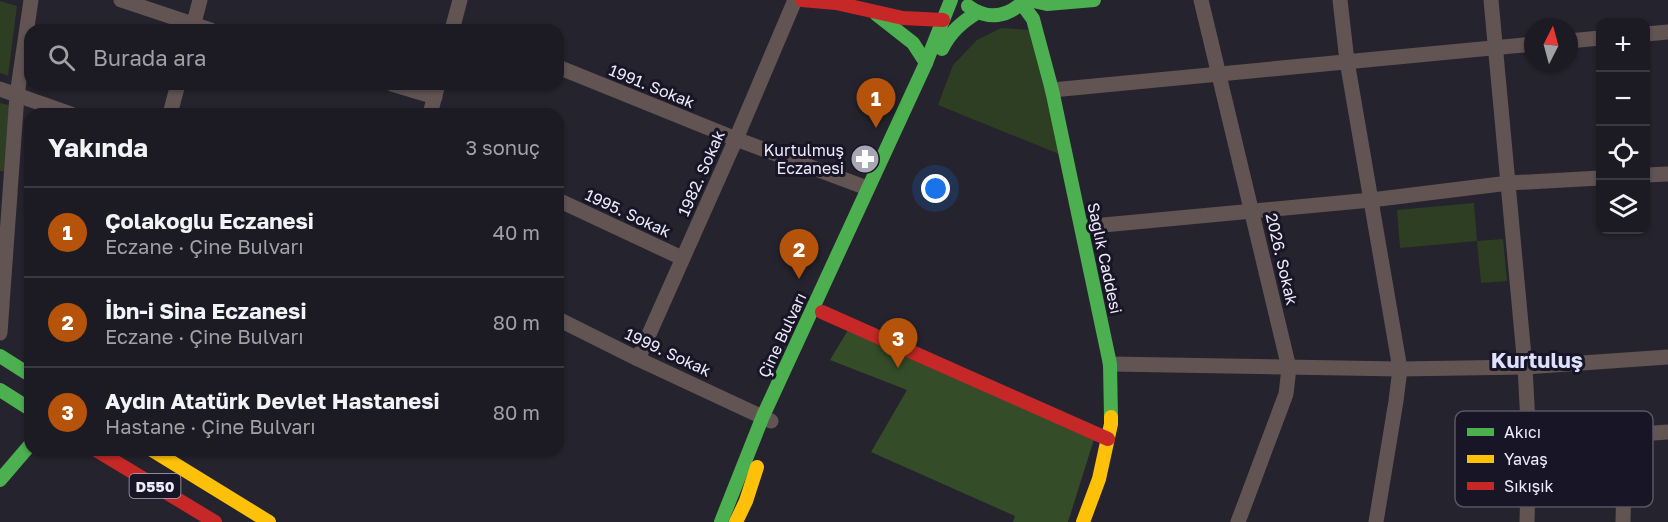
<!DOCTYPE html>
<html lang="tr">
<meta charset="utf-8">
<style>
:root{--surface:#1c1a22;--page:#25232a;--text:#f1f3f6;--muted:#a0a1a5;--line:#3a3840;--accent:#b45309}
body{margin:0;font-family:"Golos Text",sans-serif;background:var(--page);color:var(--text)}
.controls{position:absolute;right:18px;top:18px;display:grid;overflow:hidden;border-radius:12px;box-shadow:0 2px 4px #0004}
.controls button{width:54px;height:54px;display:grid;place-items:center;padding:0;border:0;border-bottom:2px solid var(--line);background:var(--surface);color:var(--text);font:30px sans-serif}
.compass{position:absolute;left:1524px;top:18px;width:54px;height:54px;border-radius:50%;background:var(--surface);box-shadow:0 2px 4px #0004;rotate:6deg}
.you{position:absolute;left:936px;top:189px;width:21px;height:21px;margin:-15px;border:4px solid #fff;border-radius:50%;background:#1a73e8;box-shadow:0 0 0 9px #1a73e833}
.badge{display:grid;place-items:center;width:39px;height:39px;border-radius:50%;background:var(--accent);color:#fff;font-size:20px;font-weight:700}
.pin{position:absolute;translate:-50% -50px;filter:drop-shadow(0 2px 3px #0008)}
.pin::after{content:'';position:absolute;top:32px;width:21px;height:18px;background:inherit;clip-path:polygon(0 0,100% 0,50% 100%)}
.list{margin:0;padding:0;list-style:none}
h2{display:flex;justify-content:space-between;align-items:center;height:78px;margin:0;padding:0 24px;font-size:26px}
h2 small{font-size:20px;font-weight:400;color:var(--muted)}
.list li{display:grid;grid-template-columns:39px 1fr auto;gap:18px;align-items:center;box-sizing:border-box;height:90px;padding:0 24px;border-top:2px solid var(--line)}
.list b{display:block;font-size:22px;white-space:nowrap}
.list p{margin:0;font-size:20px;white-space:nowrap;color:var(--muted)}
.list em{font-size:20px;font-style:normal;color:var(--muted)}
.icon{flex:none;width:33px;height:33px;fill:none;stroke:currentColor;stroke-width:2;stroke-linecap:round;stroke-linejoin:round}
.map{position:relative;flex:none;width:1668px;height:522px;overflow:hidden}
.search{position:absolute;background:var(--surface);box-shadow:0 2px 4px #0004;left:24px;top:24px;width:540px;height:66px;display:flex;align-items:center;gap:15px;box-sizing:border-box;padding:0 21px;border-radius:18px;color:var(--muted);font-size:22px}
.panel{position:absolute;background:var(--surface);box-shadow:0 2px 4px #0004;left:24px;top:108px;width:540px;height:348px;border-radius:18px}
.map>svg:first-child{display:block}
.green{fill:#2d3e23}
.forest{fill:#354c28}
.lines{fill:none;stroke-linecap:round;stroke-linejoin:round}
.street{stroke:#615453;stroke-width:15}
.fast{stroke:#4caf50;stroke-width:14}
.slow{stroke:#ffc107;stroke-width:14}
.jam{stroke:#c62828;stroke-width:14}
.labels{text-anchor:middle;dominant-baseline:central;stroke-width:6;stroke-linejoin:round;paint-order:stroke}
.shield{fill:#181527;stroke:#adacba;stroke-width:1.5}
.shield-label{font-size:15px;font-weight:bold;fill:#edecf9}
.street-label{font-size:16px;fill:#edecf9;stroke:#181527}
.poi-label{font-size:16px;fill:#edecf9;stroke:#181527;text-anchor:end}
.district-label{font-size:22px;font-weight:bold;fill:#dde1fe;stroke:#181527}
.key{fill:#181527;stroke:#585666;stroke-width:1.5}
.key-label{font-size:16px;fill:#edecf9}
</style>
<div class="map">
<svg width="1668" height="522" viewBox="0 0 1668 522">
<rect width="100%" height="100%" fill="#25232e"/>
<g class="green">
<path d="M 0,1 L 17,6 L 8,76 L 0,73 Z"/>
<path d="M 1001,28 L 1033,30 L 1059,154 L 938,105 L 953,65 L 977,40 Z"/>
<path d="M 0,103 L 13,106 L 7,172 L 0,171 Z"/>
<path d="M 1474,203 L 1477,241 L 1503,239 L 1507,281 L 1481,283 L 1477,241 L 1400,248 L 1397,210 Z"/>
</g>
<path class="forest" d="M 851,325 L 1095,436 L 1068,522 L 1013,522 L 1015,516 L 871,452 L 907,390 L 830,360 Z"/>
<g class="lines">
<g class="street">
<path d="M 121,0 L 211,30"/>
<path d="M 1201,0 L 1289,368 L 1286,394 L 1238,522"/>
<path d="M 1340,0 L 1347,61 L 1400,369 L 1396,401 L 1376,522"/>
<path d="M 1491,0 L 1525,367 L 1529,442 L 1527,522"/>
<path d="M 192,30 L 200,0"/>
<path d="M 452,30 L 460,0"/>
<path d="M 1646,34 L 1668,32"/>
<path d="M 1569,41 L 1600,38"/>
<path d="M 558,67 L 736,139 L 867,188"/>
<path d="M 392,84 L 435,97"/>
<path d="M 0,89 L 71,114"/>
<path d="M 1052,90 L 1533,44"/>
<path d="M 170,114 L 178,84"/>
<path d="M 430,114 L 438,84"/>
<path d="M 1646,175 L 1668,174"/>
<path d="M 558,200 L 682,258"/>
<path d="M 1082,227 L 1371,200 L 1509,183 L 1600,178"/>
<path d="M 558,319 L 638,359 L 771,421"/>
<path d="M 0,333 L 17,95 L 31,0"/>
<path d="M 638,359 L 736,139 L 795,0"/>
<path d="M 1110,364 L 1400,369 L 1525,367 L 1668,357"/>
<path d="M 1529,442 L 1668,432"/>
<path d="M 1623,522 L 1625,435"/>
</g>
<g class="fast">
<path d="M 1029,0 L 1047,4 L 1094,0"/>
<path d="M 1022,4 L 1033,19 L 1052,90 L 1110,364 L 1111,417"/>
<path d="M 968,6 C 988,21 1008,17 1025,0"/>
<path d="M 876,14 L 913,43 L 926,63"/>
<path d="M 942,49 C 950,32 962,22 978,12"/>
<path d="M 0,356 L 30,375"/>
<path d="M 0,390 L 30,409"/>
<path d="M 0,480 L 30,445"/>
<path d="M 721,522 L 763,416 L 926,63 L 951,0"/>
</g>
<g class="slow">
<path d="M 152,450 L 269,522"/>
<path d="M 736,522 L 746,501 L 757,467"/>
<path d="M 1083,522 L 1099,479 L 1111,424 L 1111,417"/>
</g>
<g class="jam">
<path d="M 802,0 L 836,3 L 903,18 L 943,20"/>
<path d="M 822,312 L 1108,439"/>
<path d="M 96,450 L 215,522"/>
</g>
</g>
<defs>
<g id="pharmacy-disc" transform="scale(1.5)"><circle r="9.5" fill="#a7a6b2" stroke="#181527"/><path d="M-2-6h4v4h4v4h-4v4h-4v-4h-4v-4h4Z" fill="#fff"/></g>
</defs>
<g fill-rule="evenodd">
<use href="#pharmacy-disc" x="865" y="159"/>
</g>
<g class="labels">
<rect class="shield" x="129.5" y="474" width="51" height="24" rx="4.5"/>
<g class="shield-label">
<text x="155" y="486">D550</text>
</g>
<g class="street-label">
<text transform="translate(652 86) rotate(22)">1991. Sokak</text>
<text transform="translate(701 173) rotate(-66)">1982. Sokak</text>
<text transform="translate(628 213) rotate(25)">1995. Sokak</text>
<text transform="translate(1105 258) rotate(78)">Sağlık Caddesi</text>
<text transform="translate(1282 259) rotate(77)">2026. Sokak</text>
<text transform="translate(782 335) rotate(-65)">Çine Bulvarı</text>
<text transform="translate(668 352) rotate(25)">1999. Sokak</text>
</g>
<g class="poi-label">
<text x="844" y="150">Kurtulmuş<tspan x="844" dy="18">Eczanesi</tspan></text>
</g>
<g class="district-label">
<text x="1537" y="359">Kurtuluş</text>
</g>
</g>
<rect x="1455" y="411" width="198" height="96" rx="9" class="key"/>
<rect x="1467" y="428" width="27" height="8" fill="#4caf50"/>
<rect x="1467" y="455" width="27" height="8" fill="#ffc107"/>
<rect x="1467" y="482" width="27" height="8" fill="#c62828"/>
<g class="key-label">
<text x="1504" y="438">Akıcı</text>
<text x="1504" y="465">Yavaş</text>
<text x="1504" y="492">Sıkışık</text>
</g>
</svg>
<div class="controls">
<button>+</button>
<button>−</button>
<button><svg class="icon" aria-label="locate" viewBox="0 0 24 24"><circle cx="12" cy="12" r="6"/><path d="M12 2v4M12 18v4M2 12h4M18 12h4"/></svg></button>
<button><svg class="icon" aria-label="layers" viewBox="0 0 24 24"><path d="M12 4l9 5-9 5-9-5zM3 14l9 5 9-5"/></svg></button>
</div>
<svg class="compass" viewBox="-18 -18 36 36"><path d="M0-13l5 13h-10z" fill="#e53935"/><path d="M0 13l5-13h-10z" fill="#a0a1a5"/></svg>
<div class="you"></div>
<div class="pin badge" style="left:876px;top:128px">1</div>
<div class="pin badge" style="left:799px;top:279px">2</div>
<div class="pin badge" style="left:898px;top:368px">3</div>
<div class="search"><svg class="icon" aria-label="search" viewBox="0 0 24 24"><circle cx="10" cy="10" r="6"/><path d="M15 15l6 6"/></svg>Burada ara</div>
<section class="panel">
<h2>Yakında<small>3 sonuç</small></h2>
<ul class="list">
<li><span class="badge">1</span><div><b>Çolakoğlu Eczanesi</b><p>Eczane · Çine Bulvarı</p></div><em>40 m</em></li>
<li><span class="badge">2</span><div><b>İbn-i Sina Eczanesi</b><p>Eczane · Çine Bulvarı</p></div><em>80 m</em></li>
<li><span class="badge">3</span><div><b>Aydın Atatürk Devlet Hastanesi</b><p>Hastane · Çine Bulvarı</p></div><em>80 m</em></li>
</ul>
</section>
</div>
